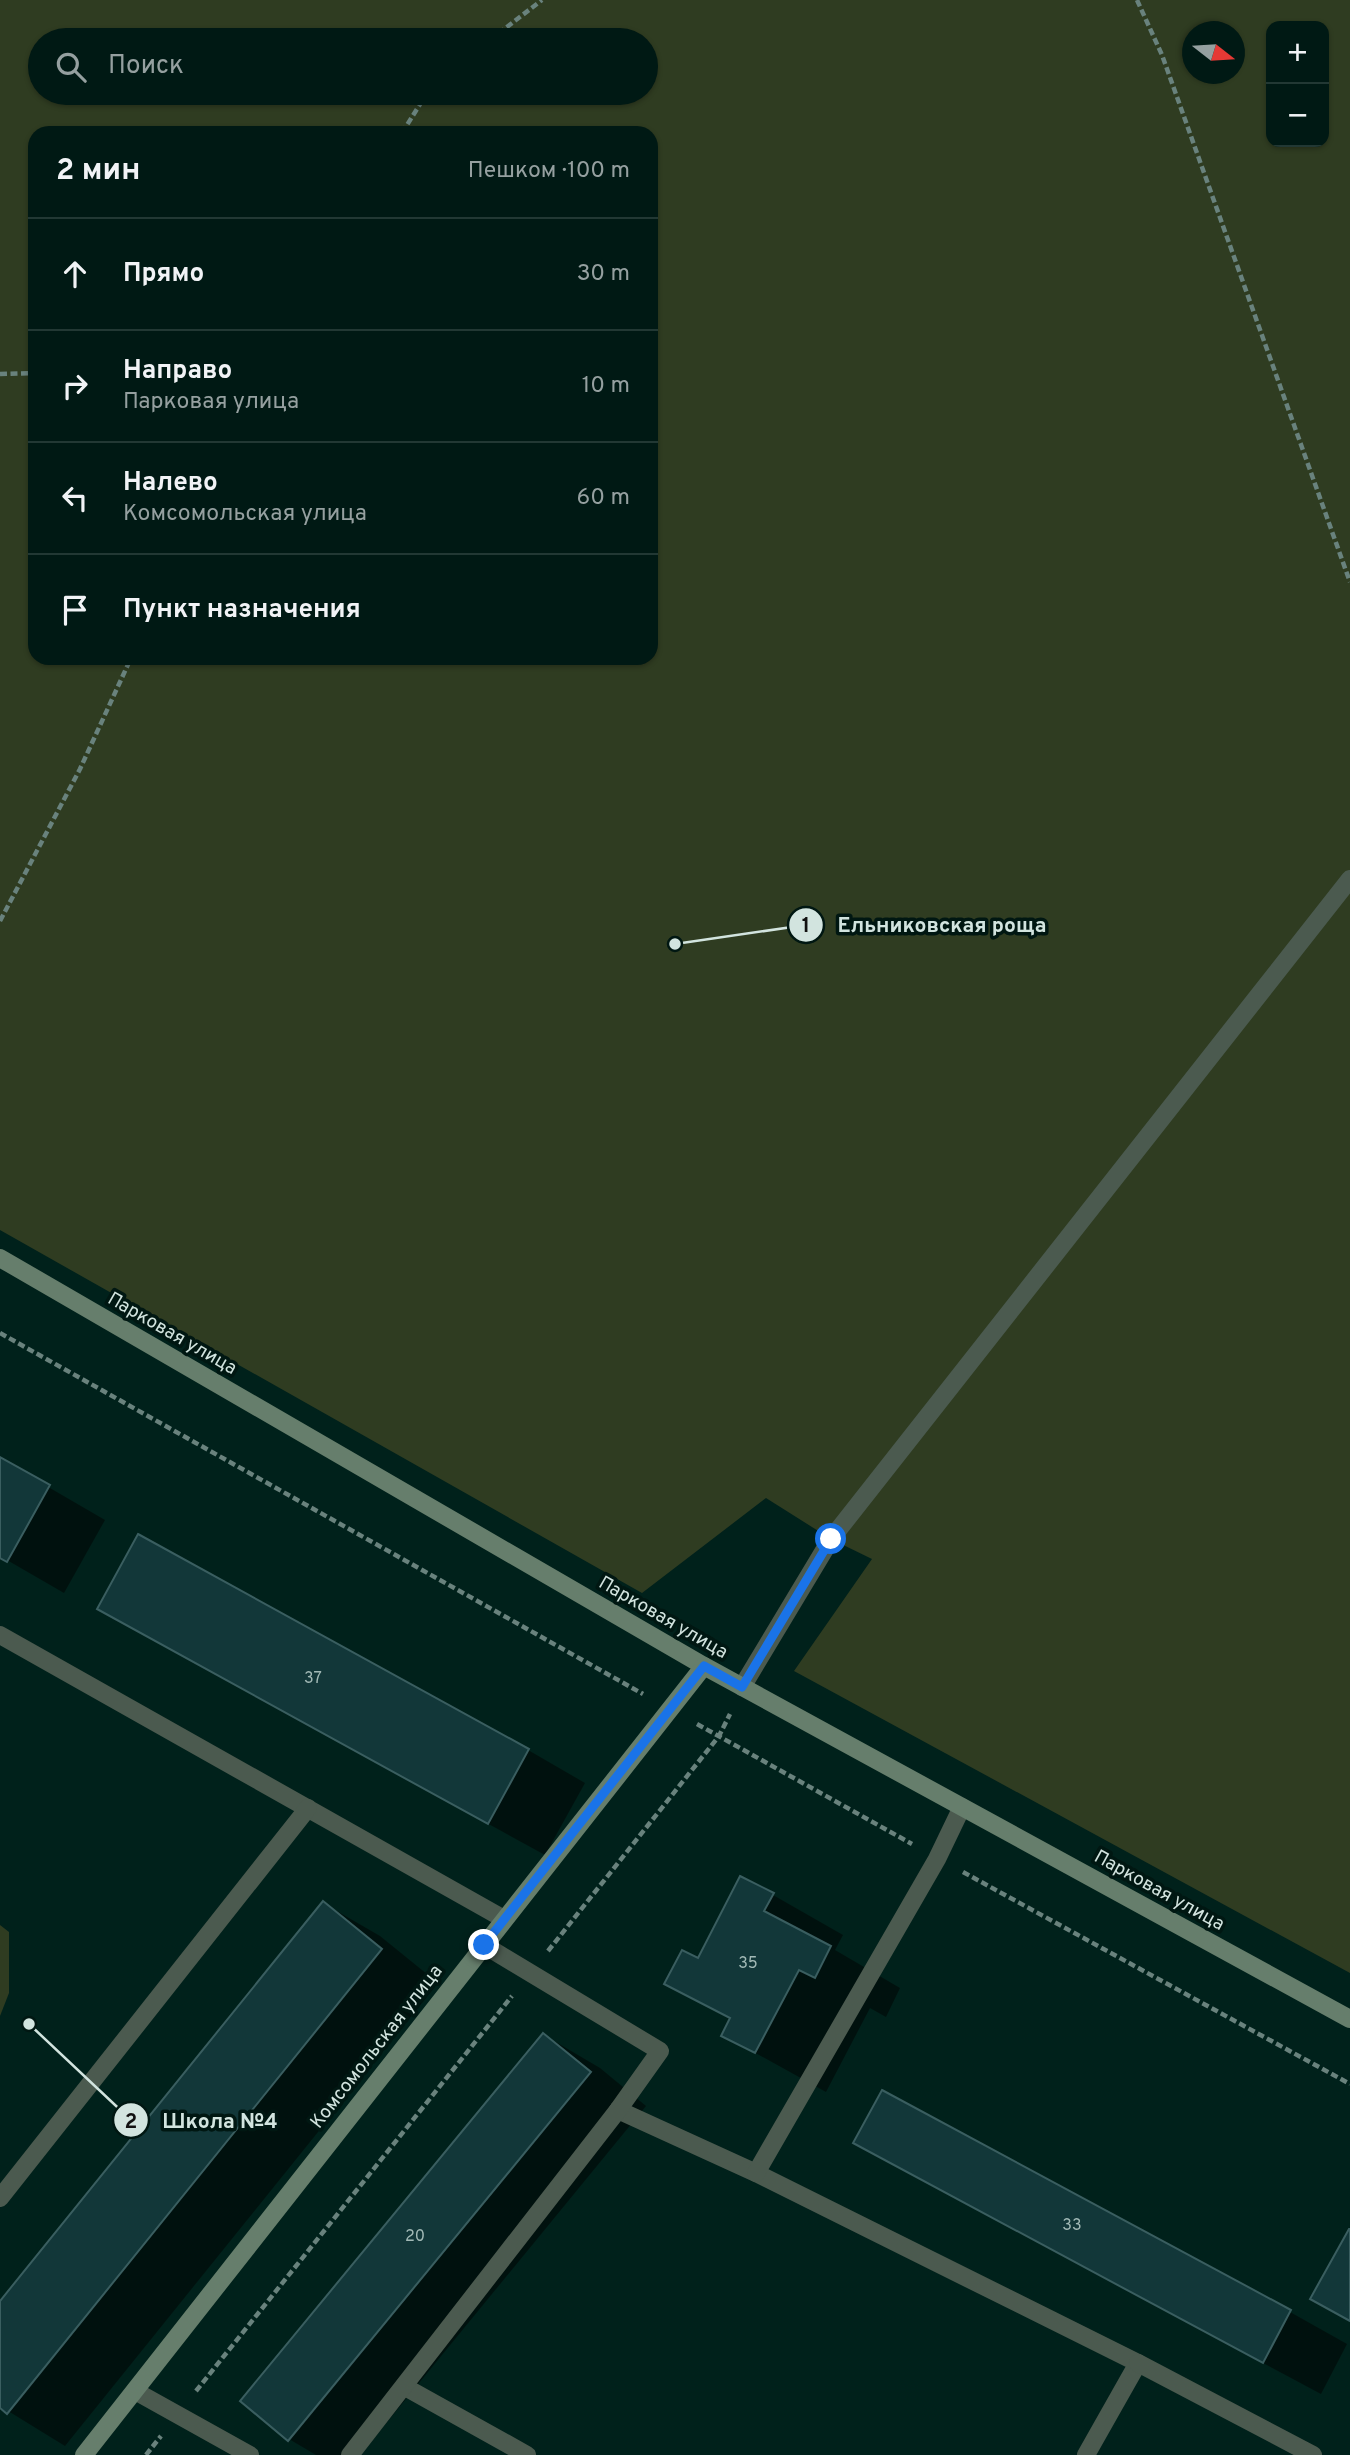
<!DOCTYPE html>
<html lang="ru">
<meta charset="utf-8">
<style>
:root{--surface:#001914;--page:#0a221d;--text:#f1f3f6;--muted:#95a0a0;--line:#223834}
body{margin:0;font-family:Overpass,sans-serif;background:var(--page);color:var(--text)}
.controls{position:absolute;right:21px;top:21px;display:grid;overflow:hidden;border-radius:14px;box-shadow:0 2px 5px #0004}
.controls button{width:63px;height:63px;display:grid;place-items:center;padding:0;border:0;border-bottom:2px solid var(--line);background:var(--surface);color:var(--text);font:35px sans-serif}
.compass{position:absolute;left:1182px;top:21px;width:63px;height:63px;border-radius:50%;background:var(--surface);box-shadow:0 2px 5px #0004;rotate:107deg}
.stop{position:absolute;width:21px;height:21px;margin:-16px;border:5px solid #1a73e8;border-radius:50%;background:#fff}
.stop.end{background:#1a73e8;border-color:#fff;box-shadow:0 2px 7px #0008}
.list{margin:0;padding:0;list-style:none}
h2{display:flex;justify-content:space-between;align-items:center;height:91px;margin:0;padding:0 28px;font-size:30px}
h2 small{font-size:23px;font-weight:400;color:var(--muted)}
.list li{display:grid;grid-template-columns:46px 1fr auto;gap:21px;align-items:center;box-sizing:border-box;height:112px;padding:0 28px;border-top:2px solid var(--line)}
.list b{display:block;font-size:26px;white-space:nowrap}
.list p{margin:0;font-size:23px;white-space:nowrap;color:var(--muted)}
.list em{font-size:23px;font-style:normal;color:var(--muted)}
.icon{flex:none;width:38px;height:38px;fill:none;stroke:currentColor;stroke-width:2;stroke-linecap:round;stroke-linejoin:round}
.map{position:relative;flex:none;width:1350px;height:2455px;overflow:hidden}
.search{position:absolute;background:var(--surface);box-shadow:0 2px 5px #0004;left:28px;top:28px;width:630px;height:77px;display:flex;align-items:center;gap:18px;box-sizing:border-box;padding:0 24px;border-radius:38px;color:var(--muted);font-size:26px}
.panel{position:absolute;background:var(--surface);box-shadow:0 2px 5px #0004;left:28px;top:126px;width:630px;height:539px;border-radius:21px}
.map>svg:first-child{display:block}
.green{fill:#2f3c21;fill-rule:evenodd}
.shadow{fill:#0007}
.building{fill:#123739;stroke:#3a5e60;stroke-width:2}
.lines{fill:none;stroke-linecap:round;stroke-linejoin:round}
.path{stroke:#69827d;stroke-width:4.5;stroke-dasharray:7 3.5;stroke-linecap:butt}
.lane{stroke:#4b5a4f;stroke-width:18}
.street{stroke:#4b5a4f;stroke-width:18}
.secondary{stroke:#667e6c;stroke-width:18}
.route{stroke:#1a73e8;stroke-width:9}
.labels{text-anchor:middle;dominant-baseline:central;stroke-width:7;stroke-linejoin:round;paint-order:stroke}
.number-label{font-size:16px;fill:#a2b9b6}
.street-label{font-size:19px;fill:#d2e4df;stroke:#001712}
.leader{fill:none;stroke:#d2e4df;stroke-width:2.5}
.callout-dot{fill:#d2e4df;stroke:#001712;stroke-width:2.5}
.mark-label{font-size:21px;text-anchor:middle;font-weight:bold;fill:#111}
.callout-label{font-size:21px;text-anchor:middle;font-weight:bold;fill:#d2e4df;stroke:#001712;stroke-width:7;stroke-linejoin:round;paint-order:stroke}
</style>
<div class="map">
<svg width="1350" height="2455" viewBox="0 0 1350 2455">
<rect width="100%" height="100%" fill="#00211b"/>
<g class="green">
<path d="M 0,0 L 1350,0 L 1350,1973 L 794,1671 L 872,1559 L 831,1539 L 766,1498 L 642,1593 L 0,1230 ZM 1271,26 L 1324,26 L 1324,142 L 1271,142 ZM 1192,32 L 1234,32 L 1234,74 L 1192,74 ZM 40,40 L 646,40 L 646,93 L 40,93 ZM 35,133 L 651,133 L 651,658 L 35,658 Z"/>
<path d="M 0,1925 L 9,1932 L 9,1993 L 0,2016 Z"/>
</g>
<g class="shadow">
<path d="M 0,1459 L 105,1520 L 64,1593 L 0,1556 Z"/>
<path d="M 156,1641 L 528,1750 L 585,1783 L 545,1855 Z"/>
<path d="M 773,1895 L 843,1935 L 835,1950 L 900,1988 L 886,2017 L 870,2008 L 826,2092 L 723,2035 L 731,2020 L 666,1983 L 699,1961 Z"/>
<path d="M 323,1903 L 380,1936 L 438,1983 L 65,2446 L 0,2406 L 0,2304 Z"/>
<path d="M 544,2035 L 600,2068 L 646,2106 L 360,2455 L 316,2455 L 289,2439 Z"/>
<path d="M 912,2175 L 1290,2312 L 1347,2344 L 1321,2394 Z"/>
</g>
<g class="building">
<path d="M 0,1457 L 50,1485 L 7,1562 L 0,1558 Z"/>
<path d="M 138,1534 L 529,1749 L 488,1824 L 97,1609 Z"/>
<path d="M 740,1876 L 774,1893 L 764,1911 L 831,1946 L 815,1978 L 799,1970 L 755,2053 L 721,2036 L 730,2018 L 664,1984 L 682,1950 L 698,1958 Z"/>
<path d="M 323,1901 L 382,1949 L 7,2414 L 0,2408 L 0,2301 Z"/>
<path d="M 543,2033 L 591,2072 L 288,2441 L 240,2401 Z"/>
<path d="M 882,2090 L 1291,2310 L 1263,2363 L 853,2143 Z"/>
<path d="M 1349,2229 L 1350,2229 L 1350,2321 L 1310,2299 Z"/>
</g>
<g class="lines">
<g class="path">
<path d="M 1137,0 L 1162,55 L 1350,582"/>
<path d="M 490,40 L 542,0"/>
<path d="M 402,133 L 427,93"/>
<path d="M 0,374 L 35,373"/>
<path d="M 0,921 L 80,769 L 131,658"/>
<path d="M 0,1333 L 643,1694"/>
<path d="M 697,1724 L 912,1844"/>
<path d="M 963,1872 L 1350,2084"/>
<path d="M 548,1951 L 719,1736 L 730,1714"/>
<path d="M 196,2391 L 512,1996"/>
<path d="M 146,2455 L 161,2436"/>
</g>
<g class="lane">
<path d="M 0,1635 L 504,1919"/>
<path d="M 618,2110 L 756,2173 L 1138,2363 L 1086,2455"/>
<path d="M 756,2173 L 937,1859 L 962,1807"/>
<path d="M 0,2198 L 308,1808"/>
<path d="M 1138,2363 L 1313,2455"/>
<path d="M 405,2387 L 527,2455"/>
<path d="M 135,2391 L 250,2455"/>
<path d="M 350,2455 L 618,2110 L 660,2051 L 484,1945"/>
</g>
<path class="street" d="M 742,1687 L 831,1539 L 1350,879"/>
<g class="secondary">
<path d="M 0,1258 L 704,1666 L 1350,2019"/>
<path d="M 84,2455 L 704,1666"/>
</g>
</g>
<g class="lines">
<path class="route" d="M 484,1945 L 704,1666 L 742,1687 L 831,1539"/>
</g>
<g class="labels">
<g class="number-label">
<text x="313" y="1679">37</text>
<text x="748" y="1964">35</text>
<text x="1072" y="2226">33</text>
<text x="415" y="2237">20</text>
</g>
<g class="street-label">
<text transform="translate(172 1334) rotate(30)">Парковая улица</text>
<text transform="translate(663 1618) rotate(30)">Парковая улица</text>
<text transform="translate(1159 1891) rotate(29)">Парковая улица</text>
<text transform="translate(377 2047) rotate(-52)">Комсомольская улица</text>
</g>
</g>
<path class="leader" d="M675 944L806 925M29 2024L131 2120"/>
<g class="callout-dot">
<circle cx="675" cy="944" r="7"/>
<circle cx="29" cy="2024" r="7"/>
<circle cx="806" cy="925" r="18"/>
<circle cx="131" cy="2120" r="18"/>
</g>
<g class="mark-label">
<text x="806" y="932">1</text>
<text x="131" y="2128">2</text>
</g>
<g class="callout-label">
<text x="942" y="932">Ельниковская роща</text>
<text x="220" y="2128">Школа №4</text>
</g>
</svg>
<div class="controls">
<button>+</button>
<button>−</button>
</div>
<svg class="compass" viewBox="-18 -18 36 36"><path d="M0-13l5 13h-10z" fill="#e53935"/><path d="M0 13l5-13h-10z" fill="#95a0a0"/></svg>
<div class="stop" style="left:831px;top:1539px"></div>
<div class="stop end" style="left:484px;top:1945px"></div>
<div class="search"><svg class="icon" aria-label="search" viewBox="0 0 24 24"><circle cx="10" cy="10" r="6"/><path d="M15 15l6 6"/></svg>Поиск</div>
<section class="panel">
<h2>2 мин<small>Пешком · 100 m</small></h2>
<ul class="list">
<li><svg class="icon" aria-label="ahead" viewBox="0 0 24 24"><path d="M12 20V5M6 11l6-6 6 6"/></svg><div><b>Прямо</b></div><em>30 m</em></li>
<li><svg class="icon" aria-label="right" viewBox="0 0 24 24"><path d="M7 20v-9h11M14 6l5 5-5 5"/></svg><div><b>Направо</b><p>Парковая улица</p></div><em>10 m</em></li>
<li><svg class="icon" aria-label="left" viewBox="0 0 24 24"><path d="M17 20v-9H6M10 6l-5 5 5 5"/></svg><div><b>Налево</b><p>Комсомольская улица</p></div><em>60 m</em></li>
<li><svg class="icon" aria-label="arrive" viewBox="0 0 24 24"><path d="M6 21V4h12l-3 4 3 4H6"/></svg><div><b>Пункт назначения</b></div></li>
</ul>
</section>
</div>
